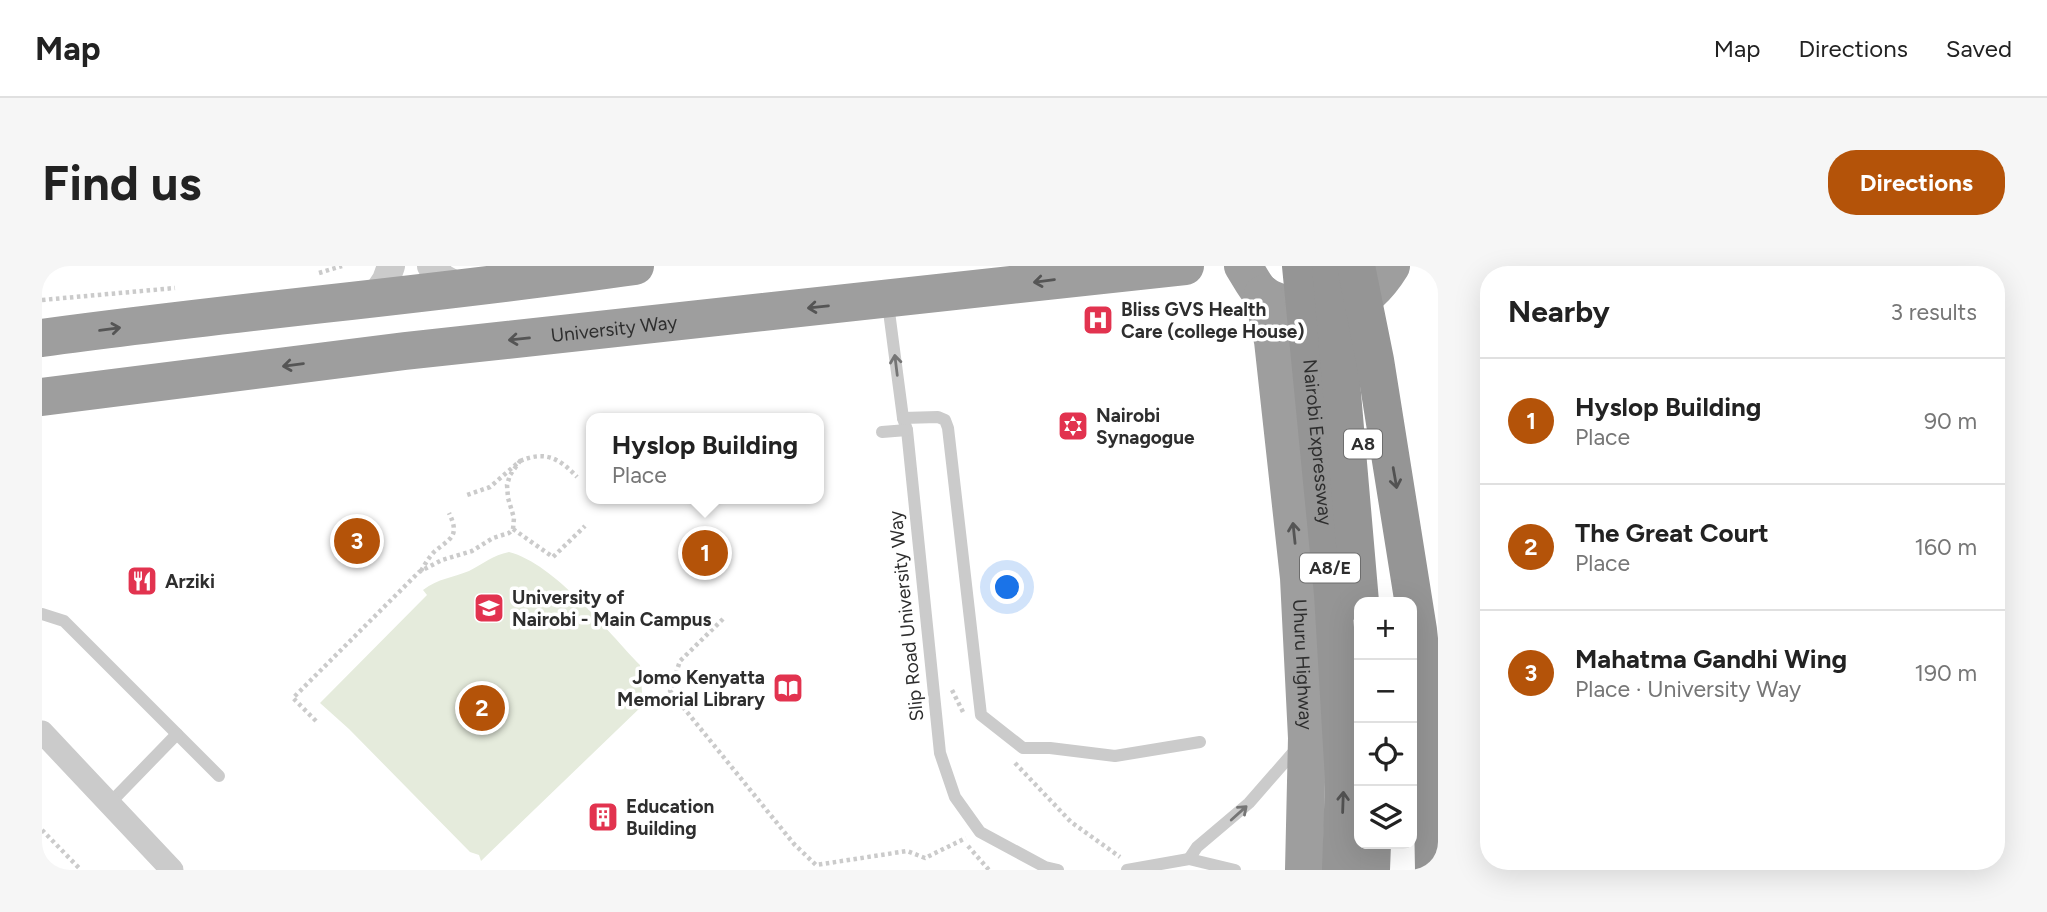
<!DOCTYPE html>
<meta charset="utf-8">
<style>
:root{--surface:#fff;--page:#f6f6f6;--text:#222;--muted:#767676;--line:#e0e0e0;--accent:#b45309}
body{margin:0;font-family:Figtree,sans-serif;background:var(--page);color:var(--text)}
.controls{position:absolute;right:21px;bottom:21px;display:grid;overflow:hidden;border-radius:14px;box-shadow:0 7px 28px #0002}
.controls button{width:63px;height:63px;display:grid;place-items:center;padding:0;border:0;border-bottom:2px solid var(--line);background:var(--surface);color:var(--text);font:35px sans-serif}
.you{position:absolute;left:966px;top:322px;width:24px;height:24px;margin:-18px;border:5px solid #fff;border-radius:50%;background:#1a73e8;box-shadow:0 0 0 10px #1a73e833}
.badge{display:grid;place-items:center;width:46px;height:46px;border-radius:50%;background:var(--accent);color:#fff;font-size:23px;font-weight:700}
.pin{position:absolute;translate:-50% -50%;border:4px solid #fff;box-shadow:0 2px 7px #0006}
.popup{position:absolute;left:544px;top:147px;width:238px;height:91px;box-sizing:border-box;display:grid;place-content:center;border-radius:14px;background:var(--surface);filter:drop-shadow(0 2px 5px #0005);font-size:23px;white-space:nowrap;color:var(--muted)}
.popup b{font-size:26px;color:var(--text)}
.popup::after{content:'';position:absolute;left:50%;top:100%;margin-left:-14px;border:14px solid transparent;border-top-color:var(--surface)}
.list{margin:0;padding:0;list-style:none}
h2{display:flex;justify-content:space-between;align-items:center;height:91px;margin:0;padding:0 28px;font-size:30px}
h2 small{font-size:23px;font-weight:400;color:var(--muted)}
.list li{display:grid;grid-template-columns:46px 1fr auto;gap:21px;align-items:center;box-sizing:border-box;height:126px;padding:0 28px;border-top:2px solid var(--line)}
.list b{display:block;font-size:26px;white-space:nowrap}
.list p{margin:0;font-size:23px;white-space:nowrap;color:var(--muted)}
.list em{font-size:23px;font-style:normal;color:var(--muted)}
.icon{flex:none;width:38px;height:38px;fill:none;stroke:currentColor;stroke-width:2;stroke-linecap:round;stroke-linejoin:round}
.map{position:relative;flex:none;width:1396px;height:604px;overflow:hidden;border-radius:28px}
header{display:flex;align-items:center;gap:42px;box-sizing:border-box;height:98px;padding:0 35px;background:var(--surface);border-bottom:2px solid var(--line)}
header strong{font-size:33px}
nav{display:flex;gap:38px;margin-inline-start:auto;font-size:24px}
.intro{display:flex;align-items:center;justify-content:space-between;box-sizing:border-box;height:168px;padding:0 42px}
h1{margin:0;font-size:49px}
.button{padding:18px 32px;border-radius:28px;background:var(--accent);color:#fff;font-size:24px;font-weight:700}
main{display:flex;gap:42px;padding:0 42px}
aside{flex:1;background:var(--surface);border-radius:28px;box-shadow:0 7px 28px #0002}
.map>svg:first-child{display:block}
.green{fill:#e5ebdc}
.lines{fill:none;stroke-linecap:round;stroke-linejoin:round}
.path{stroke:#cbcbcb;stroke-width:4.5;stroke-dasharray:3.5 3.5;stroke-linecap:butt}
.service{stroke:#cbcbcb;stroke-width:12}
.minor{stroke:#cbcbcb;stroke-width:23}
.tertiary{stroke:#cbcbcb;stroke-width:28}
.trunk{stroke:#9e9e9e;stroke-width:38}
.motorway{stroke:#959595;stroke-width:38}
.motorway-bridge{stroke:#959595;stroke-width:38}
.oneway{stroke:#555}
.oneway2{stroke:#757575}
.oneway3{stroke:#525252}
.labels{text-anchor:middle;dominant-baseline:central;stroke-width:7;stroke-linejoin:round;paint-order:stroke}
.shield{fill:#fff;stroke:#6d6d6d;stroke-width:2}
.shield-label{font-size:18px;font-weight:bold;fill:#2e2e2e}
.poi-label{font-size:19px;font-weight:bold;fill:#2e2e2e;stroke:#fff;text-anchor:start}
.street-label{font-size:19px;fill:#2e2e2e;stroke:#fff}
</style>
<header>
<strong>Map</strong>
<nav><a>Map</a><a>Directions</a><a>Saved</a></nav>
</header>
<div class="intro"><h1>Find us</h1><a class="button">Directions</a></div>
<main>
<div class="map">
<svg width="1396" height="604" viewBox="0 0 1396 604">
<rect width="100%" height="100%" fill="#fff"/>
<path class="green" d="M 467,286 C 513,298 565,365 598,399 L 601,439 L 439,595 L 437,589 L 428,586 L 307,463 L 278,437 L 385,329 L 381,324 C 397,312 410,312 427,305 C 441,298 451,289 467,286 Z"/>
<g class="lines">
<g class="path">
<path d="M 277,7 L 300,0"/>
<path d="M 0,34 L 133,22"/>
<path d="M 478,195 C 504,184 518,193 535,211"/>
<path d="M 471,263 L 511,291 L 543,260"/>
<path d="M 379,305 C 383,298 387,291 393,285 C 409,272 418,270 407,247"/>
<path d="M 681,353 L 638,395 L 628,425 L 752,578 L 774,599 L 865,585 L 883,592 L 924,572"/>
<path d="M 910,424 L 922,448"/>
<path d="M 274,455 L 251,432 L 377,306 L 400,294 L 430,285 L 451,272 L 467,267 L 471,263 L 472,252 L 466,232 L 465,219 L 468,209 L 478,195 L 448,221 L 425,229"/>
<path d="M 973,497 L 1029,556 L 1078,591"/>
<path d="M 0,564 L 39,604"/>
<path d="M 926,580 L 947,604"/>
</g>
<g class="service">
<path d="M 846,38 L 861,152 L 865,164 L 898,487 L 913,531 L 938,566 L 1003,601 L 1016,604"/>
<path d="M 861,152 L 896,151 L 903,154 L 906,162 L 939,449 L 981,482 L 1008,482 L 1073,490 L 1158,476"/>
<path d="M 840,166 L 865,164"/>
<path d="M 0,348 L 22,355 L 177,510"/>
<path d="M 68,537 L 135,468"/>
<path d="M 1147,593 L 1155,581 L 1207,537 L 1256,481"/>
<path d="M 1085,604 L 1147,593 L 1193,604"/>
</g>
<path class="minor" d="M 0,466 L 130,604"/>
<g class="tertiary">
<path d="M 389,0 L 401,12 L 419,22"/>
<path d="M 332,32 L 344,14 L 349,0"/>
</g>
<g class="trunk">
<path d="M 1201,0 C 1207,9 1212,20 1219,27 C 1226,33 1236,36 1244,39 C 1288,59 1325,39 1349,0"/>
<path id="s1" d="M 1221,28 L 1231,75 L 1257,312 L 1265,472 L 1262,604"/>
<path d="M 0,72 C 197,45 396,28 593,0"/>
<path id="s2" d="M 0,131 L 363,85 L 1143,0"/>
</g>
<path class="motorway" d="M 1329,604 L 1330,578"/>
<g class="motorway-bridge">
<path id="s3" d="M 1259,0 L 1291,328 L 1302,514 L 1299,604"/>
<path d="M 1289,0 L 1318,336"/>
<path d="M 1314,0 L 1333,94 L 1376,364 L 1390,493 L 1392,604"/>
</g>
</g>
<defs><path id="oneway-shaft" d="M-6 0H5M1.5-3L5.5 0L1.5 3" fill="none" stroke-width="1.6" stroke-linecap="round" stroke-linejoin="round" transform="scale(1.75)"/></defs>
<g class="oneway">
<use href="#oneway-shaft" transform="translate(1002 15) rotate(173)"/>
<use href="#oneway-shaft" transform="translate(776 41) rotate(174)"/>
<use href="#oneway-shaft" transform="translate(68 63) rotate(-8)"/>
<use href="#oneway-shaft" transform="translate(477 73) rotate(174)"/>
<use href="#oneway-shaft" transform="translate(251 99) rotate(173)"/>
<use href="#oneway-shaft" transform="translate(1252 267) rotate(-96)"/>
</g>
<g class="oneway2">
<use href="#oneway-shaft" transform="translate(854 99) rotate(-97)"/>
<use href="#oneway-shaft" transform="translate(1197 547) rotate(-42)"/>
</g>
<g class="oneway3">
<use href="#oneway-shaft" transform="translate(1353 212) rotate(80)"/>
<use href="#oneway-shaft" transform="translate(1301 536) rotate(-88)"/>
</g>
<defs>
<g id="hospital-square" transform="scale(1.575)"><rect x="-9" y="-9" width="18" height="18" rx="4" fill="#e2334f" stroke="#fff"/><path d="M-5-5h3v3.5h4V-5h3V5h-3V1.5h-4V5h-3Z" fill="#fff"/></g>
<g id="synagogue-square" transform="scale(1.575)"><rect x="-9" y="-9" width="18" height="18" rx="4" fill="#e2334f" stroke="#fff"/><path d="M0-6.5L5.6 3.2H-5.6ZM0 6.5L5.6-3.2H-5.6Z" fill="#fff"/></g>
<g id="restaurant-square" transform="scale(1.575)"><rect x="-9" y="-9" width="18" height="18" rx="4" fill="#e2334f" stroke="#fff"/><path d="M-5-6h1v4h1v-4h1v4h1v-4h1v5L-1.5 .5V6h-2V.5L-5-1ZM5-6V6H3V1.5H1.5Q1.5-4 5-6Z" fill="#fff"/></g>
<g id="university-square" transform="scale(1.575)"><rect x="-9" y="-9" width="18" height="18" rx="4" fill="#e2334f" stroke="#fff"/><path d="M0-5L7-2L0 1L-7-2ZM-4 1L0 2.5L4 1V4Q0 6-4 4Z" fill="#fff"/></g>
<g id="library-square" transform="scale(1.575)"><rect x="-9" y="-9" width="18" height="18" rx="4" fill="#e2334f" stroke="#fff"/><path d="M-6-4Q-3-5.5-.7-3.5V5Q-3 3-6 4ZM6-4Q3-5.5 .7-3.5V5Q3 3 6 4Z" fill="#fff"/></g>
<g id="building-square" transform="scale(1.575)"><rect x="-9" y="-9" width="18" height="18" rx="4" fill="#e2334f" stroke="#fff"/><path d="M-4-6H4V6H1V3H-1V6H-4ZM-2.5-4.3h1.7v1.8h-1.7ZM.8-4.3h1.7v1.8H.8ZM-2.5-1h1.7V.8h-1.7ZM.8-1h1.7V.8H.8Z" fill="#fff"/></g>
</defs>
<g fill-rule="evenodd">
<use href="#hospital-square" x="1056" y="54"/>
<use href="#synagogue-square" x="1031" y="160"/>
<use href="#restaurant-square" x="100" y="315"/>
<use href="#university-square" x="447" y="342"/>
<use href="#library-square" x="746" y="422"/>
<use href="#building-square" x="561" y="551"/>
</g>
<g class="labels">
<g class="shield">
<rect x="1302" y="163.5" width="38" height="29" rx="5"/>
<rect x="1258" y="287.5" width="60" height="29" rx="5"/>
</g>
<g class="shield-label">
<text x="1321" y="178">A8</text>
<text x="1288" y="302">A8/E</text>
</g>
<g class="poi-label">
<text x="1079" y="43">Bliss GVS Health<tspan x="1079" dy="22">Care (college House)</tspan></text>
<text x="1054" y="149">Nairobi<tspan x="1054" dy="22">Synagogue</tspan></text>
<text x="123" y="315">Arziki</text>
<text x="470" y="331">University of<tspan x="470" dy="22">Nairobi - Main Campus</tspan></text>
<text x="723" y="411" text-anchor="end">Jomo Kenyatta<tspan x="723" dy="22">Memorial Library</tspan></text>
<text x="584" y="540">Education<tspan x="584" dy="22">Building</tspan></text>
</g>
<g class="street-label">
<text stroke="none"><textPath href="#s2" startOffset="576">University Way</textPath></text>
<text stroke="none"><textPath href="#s3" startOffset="177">Nairobi Expressway</textPath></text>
<text transform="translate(864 350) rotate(-96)">Slip Road University Way</text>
<text stroke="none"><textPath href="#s1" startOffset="373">Uhuru Highway</textPath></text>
</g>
</g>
</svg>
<div class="controls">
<button>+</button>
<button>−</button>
<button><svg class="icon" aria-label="locate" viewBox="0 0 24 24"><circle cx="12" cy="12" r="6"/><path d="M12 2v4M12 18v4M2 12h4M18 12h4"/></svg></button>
<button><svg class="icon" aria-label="layers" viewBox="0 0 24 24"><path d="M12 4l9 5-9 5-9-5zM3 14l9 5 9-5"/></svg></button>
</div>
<div class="you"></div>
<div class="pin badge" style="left:663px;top:287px">1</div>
<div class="popup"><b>Hyslop Building</b>Place</div>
<div class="pin badge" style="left:440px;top:442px">2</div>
<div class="pin badge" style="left:315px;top:275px">3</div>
</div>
<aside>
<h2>Nearby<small>3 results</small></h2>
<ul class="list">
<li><span class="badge">1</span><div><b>Hyslop Building</b><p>Place</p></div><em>90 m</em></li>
<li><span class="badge">2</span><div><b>The Great Court</b><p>Place</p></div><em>160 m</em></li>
<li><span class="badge">3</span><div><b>Mahatma Gandhi Wing</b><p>Place · University Way</p></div><em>190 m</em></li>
</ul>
</aside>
</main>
